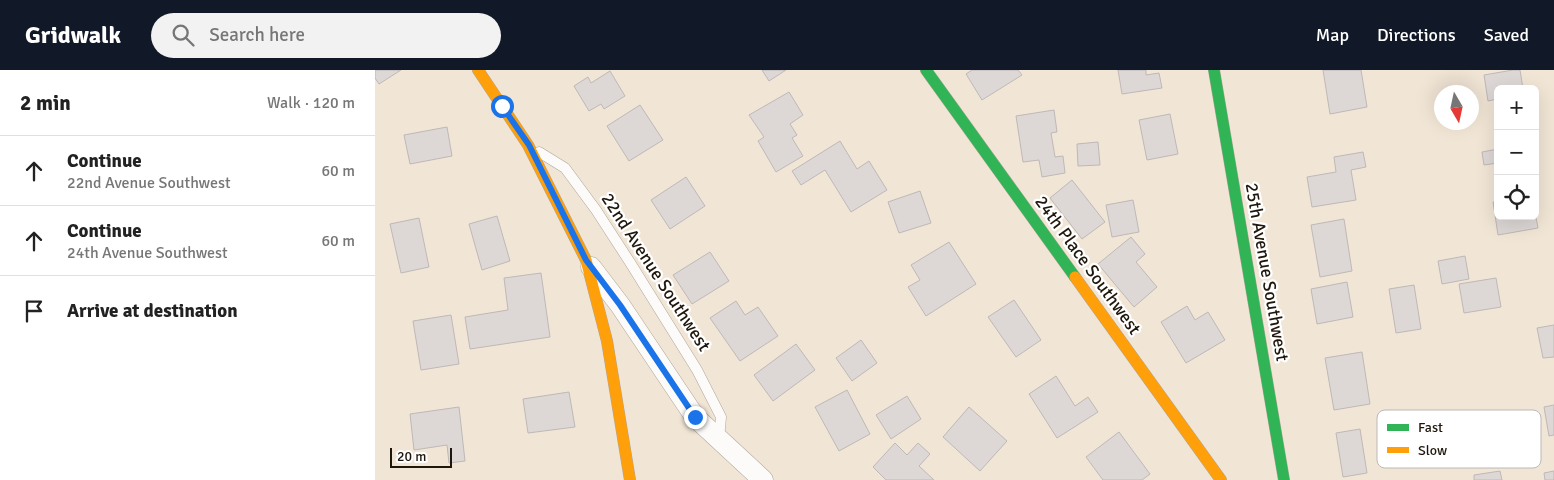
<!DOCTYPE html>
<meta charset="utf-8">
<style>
:root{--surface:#fff;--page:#f2f2f2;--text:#222;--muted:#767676;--line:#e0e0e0;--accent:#111827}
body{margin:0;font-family:Signika,sans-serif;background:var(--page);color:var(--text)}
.controls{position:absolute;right:15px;top:15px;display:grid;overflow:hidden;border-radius:8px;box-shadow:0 5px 20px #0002}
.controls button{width:45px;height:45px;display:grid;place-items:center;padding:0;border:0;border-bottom:1px solid var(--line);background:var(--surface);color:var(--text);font:25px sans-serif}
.compass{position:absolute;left:1059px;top:15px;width:45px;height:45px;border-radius:50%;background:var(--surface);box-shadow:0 5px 20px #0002;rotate:171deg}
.scale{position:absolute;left:15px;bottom:12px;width:62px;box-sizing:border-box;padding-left:5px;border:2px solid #1f170c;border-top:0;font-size:14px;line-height:18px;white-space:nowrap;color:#1f170c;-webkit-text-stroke:4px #fff;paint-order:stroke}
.stop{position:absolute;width:15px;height:15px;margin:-11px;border:4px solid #1a73e8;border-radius:50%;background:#fff}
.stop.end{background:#1a73e8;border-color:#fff;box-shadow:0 1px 5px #0008}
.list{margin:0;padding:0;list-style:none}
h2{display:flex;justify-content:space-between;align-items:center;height:65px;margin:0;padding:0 20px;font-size:21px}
h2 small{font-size:16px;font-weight:400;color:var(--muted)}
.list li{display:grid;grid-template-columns:32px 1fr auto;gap:15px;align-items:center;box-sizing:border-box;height:70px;padding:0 20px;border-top:1px solid var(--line)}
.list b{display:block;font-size:19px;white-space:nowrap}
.list p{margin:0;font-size:16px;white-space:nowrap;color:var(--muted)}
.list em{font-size:16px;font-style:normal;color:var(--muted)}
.icon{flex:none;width:28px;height:28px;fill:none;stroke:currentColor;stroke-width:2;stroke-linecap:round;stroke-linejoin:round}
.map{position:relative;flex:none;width:1179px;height:410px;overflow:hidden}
header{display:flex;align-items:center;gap:30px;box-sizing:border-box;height:70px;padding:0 25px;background:var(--accent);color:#fff}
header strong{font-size:24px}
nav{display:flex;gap:28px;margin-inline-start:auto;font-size:18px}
.search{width:350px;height:45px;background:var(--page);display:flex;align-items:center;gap:12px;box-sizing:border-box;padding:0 18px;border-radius:28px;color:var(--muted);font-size:19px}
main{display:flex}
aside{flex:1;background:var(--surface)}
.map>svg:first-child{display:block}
.building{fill:#ddd7d6;stroke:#beb8b7}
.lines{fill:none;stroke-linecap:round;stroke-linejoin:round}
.lane-casing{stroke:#afa69a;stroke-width:11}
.street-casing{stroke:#afa69a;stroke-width:21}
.fast-casing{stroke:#afa69a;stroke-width:12}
.slow-casing{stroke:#afa69a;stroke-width:12}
.lane{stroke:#fdfbf9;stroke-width:10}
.street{stroke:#fdfbf9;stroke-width:20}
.fast{stroke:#30b455;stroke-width:11}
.slow{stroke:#ff9f0a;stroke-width:11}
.route{stroke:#1a73e8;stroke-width:6}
.labels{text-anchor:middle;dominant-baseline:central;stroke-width:4.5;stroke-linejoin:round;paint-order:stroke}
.street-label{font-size:18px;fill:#1f170c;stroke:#fff}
.key{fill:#fff;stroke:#bcb9b6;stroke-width:1}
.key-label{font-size:14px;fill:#1f170c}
</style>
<header>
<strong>Gridwalk</strong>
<div class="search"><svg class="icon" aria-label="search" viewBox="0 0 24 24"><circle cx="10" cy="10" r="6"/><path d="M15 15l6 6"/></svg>Search here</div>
<nav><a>Map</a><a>Directions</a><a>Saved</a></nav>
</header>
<main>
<aside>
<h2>2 min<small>Walk · 120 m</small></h2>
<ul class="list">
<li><svg class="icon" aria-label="ahead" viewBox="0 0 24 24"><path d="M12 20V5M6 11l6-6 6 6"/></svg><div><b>Continue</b><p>22nd Avenue Southwest</p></div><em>60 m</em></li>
<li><svg class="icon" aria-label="ahead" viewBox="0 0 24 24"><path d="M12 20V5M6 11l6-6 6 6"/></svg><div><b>Continue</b><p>24th Avenue Southwest</p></div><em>60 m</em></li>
<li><svg class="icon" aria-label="arrive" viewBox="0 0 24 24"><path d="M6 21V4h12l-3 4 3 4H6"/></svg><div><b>Arrive at destination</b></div></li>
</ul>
</aside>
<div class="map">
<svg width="1179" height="410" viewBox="0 0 1179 410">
<rect width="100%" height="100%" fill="#f1e5d5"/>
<g class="building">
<path d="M 0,0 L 26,0 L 4,14 L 0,8 Z"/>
<path d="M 387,0 L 411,0 L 394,11 Z"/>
<path d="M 597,0 L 643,0 L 647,5 L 607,30 L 591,4 Z"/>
<path d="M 743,0 L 771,0 L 771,5 L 784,3 L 787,18 L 747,24 Z"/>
<path d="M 948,0 L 986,0 L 992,37 L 955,44 Z"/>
<path d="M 1138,0 L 1145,0 L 1148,19 L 1123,19 L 1123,29 L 1113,31 L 1109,5 Z"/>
<path d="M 235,1 L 250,26 L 229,39 L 226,34 L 214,41 L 199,16 L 213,7 L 216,13 Z"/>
<path d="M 414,22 L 428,45 L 415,54 L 422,65 L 417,68 L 428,86 L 401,102 L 383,71 L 389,67 L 374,45 Z"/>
<path d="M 265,35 L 288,70 L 254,91 L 232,56 Z"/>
<path d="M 679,40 L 682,62 L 676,63 L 680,87 L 688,86 L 690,103 L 667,107 L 664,90 L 648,92 L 641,46 Z"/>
<path d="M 795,44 L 803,84 L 772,90 L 764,50 Z"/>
<path d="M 72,57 L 77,86 L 35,94 L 29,65 Z"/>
<path d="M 1123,66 L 1123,93 L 1109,95 L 1107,82 L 1123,79 L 1121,67 Z"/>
<path d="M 465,71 L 482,99 L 494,91 L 512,120 L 476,142 L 450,100 L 426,115 L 417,101 Z"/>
<path d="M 723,72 L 725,95 L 703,96 L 702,74 Z"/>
<path d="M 988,82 L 991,97 L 976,100 L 981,130 L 937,137 L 932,107 L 961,102 L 959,87 Z"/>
<path d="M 311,107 L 330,136 L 295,159 L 276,130 Z"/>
<path d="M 697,110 L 730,152 L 707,169 L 675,128 Z"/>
<path d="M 545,121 L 556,153 L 524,163 L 513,132 Z"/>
<path d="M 758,130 L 764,162 L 737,167 L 731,135 Z"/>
<path d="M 1118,132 L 1123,132 L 1123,146 L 1160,146 L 1160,142 L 1163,158 L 1123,165 Z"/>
<path d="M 122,146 L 135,191 L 107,200 L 94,154 Z"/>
<path d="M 44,148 L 54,197 L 26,203 L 15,154 Z"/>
<path d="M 969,149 L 977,201 L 945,207 L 936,155 Z"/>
<path d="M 756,167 L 770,184 L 761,192 L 782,217 L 759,237 L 723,194 Z"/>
<path d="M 574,172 L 601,214 L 551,246 L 533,217 L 545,210 L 536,195 Z"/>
<path d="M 335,182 L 354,211 L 317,234 L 298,205 Z"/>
<path d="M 1090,186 L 1094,209 L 1067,214 L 1063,191 Z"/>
<path d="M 166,203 L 175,267 L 95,279 L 90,247 L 133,240 L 129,208 Z"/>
<path d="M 1121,208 L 1126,237 L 1089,243 L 1084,214 Z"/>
<path d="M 972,212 L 978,247 L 942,254 L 936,219 Z"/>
<path d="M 1039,215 L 1046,259 L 1021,263 L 1014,219 Z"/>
<path d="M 639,230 L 666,270 L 641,287 L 613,247 Z"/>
<path d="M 361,231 L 370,245 L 383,237 L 403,266 L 365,291 L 335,248 Z"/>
<path d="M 812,236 L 820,250 L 833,242 L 850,270 L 811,293 L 786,252 Z"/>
<path d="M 76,245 L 84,294 L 46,300 L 38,251 Z"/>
<path d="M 1179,255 L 1179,287 L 1168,288 L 1162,258 Z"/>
<path d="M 486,270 L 502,293 L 477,311 L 461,288 Z"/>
<path d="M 421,274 L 440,300 L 398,331 L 379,305 Z"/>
<path d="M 987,282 L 995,334 L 959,340 L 950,288 Z"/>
<path d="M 681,306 L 700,336 L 713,327 L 723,342 L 682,368 L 654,324 Z"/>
<path d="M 472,320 L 495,364 L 464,381 L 440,337 Z"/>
<path d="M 194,322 L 200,357 L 153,363 L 148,329 Z"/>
<path d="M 532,326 L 546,349 L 516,369 L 501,345 Z"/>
<path d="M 1179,335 L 1179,365 L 1174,366 L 1169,337 Z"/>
<path d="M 84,337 L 90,391 L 74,393 L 72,375 L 39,380 L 35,344 Z"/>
<path d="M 594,337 L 632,371 L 605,401 L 568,367 Z"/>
<path d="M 985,359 L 992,403 L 968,407 L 961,363 Z"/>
<path d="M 744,362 L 775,404 L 767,410 L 728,410 L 711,387 Z"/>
<path d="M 520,373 L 532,385 L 543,373 L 555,384 L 544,396 L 559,410 L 511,410 L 498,397 Z"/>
<path d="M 1125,401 L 1127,410 L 1099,410 L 1099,405 Z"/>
<path d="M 1179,401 L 1179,410 L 1170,410 L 1169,403 Z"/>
</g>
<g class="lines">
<g class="lane-casing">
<path id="lane" d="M 164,82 L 190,98 L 221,140 L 256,194 L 322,300 L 346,347 L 344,369"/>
</g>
<g class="street-casing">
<path id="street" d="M 216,197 L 245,235 L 320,347 L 388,410"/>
</g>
<g class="fast-casing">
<g id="fast">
<path d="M 551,0 L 700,207"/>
<path d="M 839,0 L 909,410"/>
</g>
</g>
<g class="slow-casing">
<g id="slow">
<path d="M 103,0 L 153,75 L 211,190 L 232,271 L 255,410"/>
<path d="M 700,207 L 846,410"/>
</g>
</g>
<use href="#lane" class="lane"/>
<use href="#street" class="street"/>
<use href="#fast" class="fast"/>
<use href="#slow" class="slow"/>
</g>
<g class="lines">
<path class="route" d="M 127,36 L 154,75 L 211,190 L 245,235 L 320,347"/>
</g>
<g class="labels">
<g class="street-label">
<text transform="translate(713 195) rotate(54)">24th Place Southwest</text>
<text transform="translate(281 202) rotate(57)">22nd Avenue Southwest</text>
<text transform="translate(892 202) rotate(80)">25th Avenue Southwest</text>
</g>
</g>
<rect x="1002" y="340" width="164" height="58" rx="8" class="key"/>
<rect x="1012" y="354" width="22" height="7" fill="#30b455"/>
<rect x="1012" y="377" width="22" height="6" fill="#ff9f0a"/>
<g class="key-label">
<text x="1043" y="362">Fast</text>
<text x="1043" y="385">Slow</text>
</g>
</svg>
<div class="controls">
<button>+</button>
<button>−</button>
<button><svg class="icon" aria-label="locate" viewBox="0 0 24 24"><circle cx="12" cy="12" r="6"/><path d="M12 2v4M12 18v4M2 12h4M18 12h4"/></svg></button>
</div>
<svg class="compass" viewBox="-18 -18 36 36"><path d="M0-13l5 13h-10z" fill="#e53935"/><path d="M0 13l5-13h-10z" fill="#767676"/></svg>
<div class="scale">20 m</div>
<div class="stop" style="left:127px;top:36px"></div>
<div class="stop end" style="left:320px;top:347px"></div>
</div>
</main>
